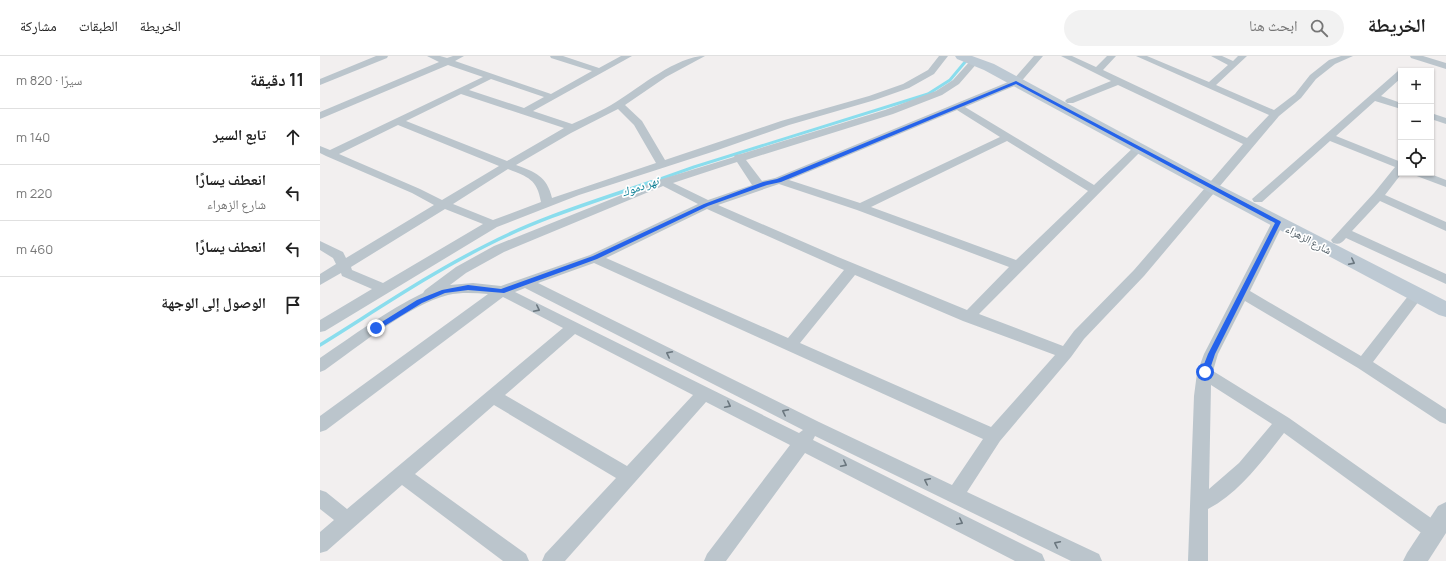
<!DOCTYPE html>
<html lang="ar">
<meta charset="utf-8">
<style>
:root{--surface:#fff;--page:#f2f2f2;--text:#222;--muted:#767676;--line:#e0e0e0}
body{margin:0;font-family:Manrope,"Noto Naskh Arabic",sans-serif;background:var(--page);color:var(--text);direction:rtl}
.controls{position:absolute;right:12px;top:12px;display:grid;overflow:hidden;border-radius:0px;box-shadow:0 1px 3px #0004}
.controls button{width:36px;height:36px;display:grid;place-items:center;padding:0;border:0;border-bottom:1px solid var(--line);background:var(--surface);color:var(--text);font:20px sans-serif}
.stop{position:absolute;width:12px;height:12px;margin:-9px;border:3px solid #2563eb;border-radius:50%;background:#fff}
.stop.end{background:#2563eb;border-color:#fff;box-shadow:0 1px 4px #0008}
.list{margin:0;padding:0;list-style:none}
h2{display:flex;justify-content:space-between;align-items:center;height:52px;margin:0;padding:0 16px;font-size:17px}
h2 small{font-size:13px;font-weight:400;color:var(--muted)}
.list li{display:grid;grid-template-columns:26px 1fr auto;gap:12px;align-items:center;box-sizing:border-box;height:56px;padding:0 16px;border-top:1px solid var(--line)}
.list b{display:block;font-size:15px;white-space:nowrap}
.list p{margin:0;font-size:13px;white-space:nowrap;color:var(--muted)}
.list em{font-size:13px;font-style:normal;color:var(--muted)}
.icon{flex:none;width:22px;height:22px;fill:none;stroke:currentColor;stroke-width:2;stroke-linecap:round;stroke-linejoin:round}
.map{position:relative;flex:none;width:1126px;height:505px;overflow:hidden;direction:ltr}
header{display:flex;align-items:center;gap:24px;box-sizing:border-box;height:56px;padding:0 20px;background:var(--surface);border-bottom:1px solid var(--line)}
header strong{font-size:19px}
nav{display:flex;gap:22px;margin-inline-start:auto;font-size:14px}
.search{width:280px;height:36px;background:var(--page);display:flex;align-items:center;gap:10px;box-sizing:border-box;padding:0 14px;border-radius:22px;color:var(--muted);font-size:15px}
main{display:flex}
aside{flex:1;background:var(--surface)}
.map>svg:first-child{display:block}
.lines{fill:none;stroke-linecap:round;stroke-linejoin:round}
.stream-far1{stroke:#8added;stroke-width:3}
.stream{stroke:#8added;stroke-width:3.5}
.minor{fill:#bbc5cc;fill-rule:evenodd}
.tertiary{fill:#bbc5cc;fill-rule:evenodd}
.secondary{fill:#bdc9d3;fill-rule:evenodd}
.oneway{stroke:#6a7780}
.oneway2{stroke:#6a767e}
.route{fill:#2563eb}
.labels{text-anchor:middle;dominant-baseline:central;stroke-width:3.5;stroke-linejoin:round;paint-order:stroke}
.street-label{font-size:11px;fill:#47545d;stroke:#fff}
.water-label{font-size:12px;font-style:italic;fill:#0c7f95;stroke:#fff}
</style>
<header>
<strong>الخريطة</strong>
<div class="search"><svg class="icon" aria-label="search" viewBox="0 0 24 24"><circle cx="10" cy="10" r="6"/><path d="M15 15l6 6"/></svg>ابحث هنا</div>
<nav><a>الخريطة</a><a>الطبقات</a><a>مشاركة</a></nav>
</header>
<main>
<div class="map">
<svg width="1126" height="505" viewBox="0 0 1126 505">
<rect width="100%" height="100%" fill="#f2efef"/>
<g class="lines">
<path class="stream-far1" d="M 329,127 L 374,111 L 608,38 L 630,24 L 650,0"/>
<path class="stream" d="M 0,289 C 55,255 109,218 167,189 C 219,162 276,145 331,126"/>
<g class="minor">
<path d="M 56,0 L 68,0 L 67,2 L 0,29 L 0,23 Z"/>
<path d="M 107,0 L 120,0 L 127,2 L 133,0 L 144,0 L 135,5 L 231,38 L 272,15 L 231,2 L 230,0 L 243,0 L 279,12 L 301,0 L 312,0 L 213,55 L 252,68 C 267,61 282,55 296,46 C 320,31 357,0 385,0 L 346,21 L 305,49 L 322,65 L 345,104 L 461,65 L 549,40 L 583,28 L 608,14 L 619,0 L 628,0 L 614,18 L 589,32 L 555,44 L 469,69 L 395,95 L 259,139 L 177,171 L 5,275 L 0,276 L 0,264 L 52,233 L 22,220 L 21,217 L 0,229 L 0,218 L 16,208 L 13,202 L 0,194 L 0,185 L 23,196 L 26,202 L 114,149 L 92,137 L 6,100 L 0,97 L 0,90 L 10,94 L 163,21 L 128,9 L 0,63 L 0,56 L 119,6 ZM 171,23 L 224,41 L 204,52 L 149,34 ZM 141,38 L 244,72 L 187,105 L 86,65 ZM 298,53 L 314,69 L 336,107 L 232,142 C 227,120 215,116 196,109 L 251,77 ZM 78,69 L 179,110 L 122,144 L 100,133 L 19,98 ZM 188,113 C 208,121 217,123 221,146 L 173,164 L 133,148 ZM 125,153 L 163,168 L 63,227 L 32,214 L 31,211 Z"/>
<path d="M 714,0 L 723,0 L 699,28 L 645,51 L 774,129 L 815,90 L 823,90 L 824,92 L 659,258 L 743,290 L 754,275 L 814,214 L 923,88 L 798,29 L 753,47 L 747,47 L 745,45 L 747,43 L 791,25 L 741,0 L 752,0 L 776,11 L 787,0 L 796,0 L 783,14 L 927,82 L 949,59 L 816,0 L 827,0 L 889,26 L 908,9 L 891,0 L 902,0 L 913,5 L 918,0 L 927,0 L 896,29 L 954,54 L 975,38 L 990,19 L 1009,4 L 1021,0 L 1033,0 L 1015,8 L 996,23 L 981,42 L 959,60 L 824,220 L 764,283 L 751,301 L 680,385 L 647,436 L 779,498 L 782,505 L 751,505 L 495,380 L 493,384 L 722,498 L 725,505 L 695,505 L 485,397 L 406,505 L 384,505 L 387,498 L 470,389 L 386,346 L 245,505 L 222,505 L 225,498 L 296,422 L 174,349 L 95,418 L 206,498 L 209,505 L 183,505 L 82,429 L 7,495 L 0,497 L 0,476 L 14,464 L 0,453 L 0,434 L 6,436 L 27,453 L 243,272 L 183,241 L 6,374 L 0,376 L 0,360 L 168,238 C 155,237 141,236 128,239 C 89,249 39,290 5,314 L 0,316 L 0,302 C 34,279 66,255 103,237 L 105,234 L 136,211 L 174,190 L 339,124 L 414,101 L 415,99 L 421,98 L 565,54 L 616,35 L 633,24 L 652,3 L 658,3 L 659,5 L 639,28 L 622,39 L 573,58 L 426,104 L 442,125 L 455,122 L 693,24 ZM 637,54 L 680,81 L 540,147 L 469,124 ZM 687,85 L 768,135 L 696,204 L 551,151 ZM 417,106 L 432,129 L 388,144 L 353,127 ZM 459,128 L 537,154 L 689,211 L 647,254 L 518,201 L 398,149 ZM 343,130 L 378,148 L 270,199 L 181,230 L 153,227 L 130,229 L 146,217 L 184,196 ZM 387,153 L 524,214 L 468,282 L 286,202 ZM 274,207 L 663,383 L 632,429 L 499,366 L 218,227 ZM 535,219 L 643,265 L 735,299 L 671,371 L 480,287 ZM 205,232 L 483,374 L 479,377 L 195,236 ZM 255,278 L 373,339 L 307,410 L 185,339 Z"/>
<path d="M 1090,0 L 1103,0 L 1126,7 L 1126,13 L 1091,2 Z"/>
<path d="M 1081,14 L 1084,15 L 1081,15 L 1081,22 L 1061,40 L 1081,47 L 1081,53 L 1055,45 L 1016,80 L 1081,106 L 1082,117 L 1065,139 L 1126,166 L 1126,175 L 1060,145 L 1032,175 L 1126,218 L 1126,228 L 1026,182 C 1022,187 1019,189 1013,187 L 1011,184 L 1054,137 L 1075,111 L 1010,85 L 942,146 L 934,146 L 932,143 L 1078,15 Z"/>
<path d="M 1111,57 L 1126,62 L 1126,68 L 1111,63 Z"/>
<path d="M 1092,117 L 1108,117 L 1126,124 L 1126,131 L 1094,119 Z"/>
<path d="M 958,162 L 962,163 L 964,166 L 930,235 L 1041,300 L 1092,235 L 1097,233 L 1102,235 L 1104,238 L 1102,241 L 1053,306 L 1126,353 L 1126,368 L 1120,366 L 1038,312 L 925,245 L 898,298 L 893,315 L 969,362 L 1121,469 L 1123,475 L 1121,481 L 1114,484 L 1107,481 L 964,377 C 942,405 920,436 888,453 L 888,505 L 868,505 L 874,340 L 877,317 L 884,298 L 952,166 L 954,163 ZM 891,329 L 952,368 L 919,407 L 889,433 Z"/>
</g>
<path class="tertiary" d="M 1126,446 L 1126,477 L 1108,505 L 1083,505 L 1087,497 L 1118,450 Z"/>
<path class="secondary" d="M 635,0 L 652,0 L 674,8 L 897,128 L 1126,245 L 1126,261 L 1119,259 L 885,134 L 664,14 L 637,3 Z"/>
</g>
<defs><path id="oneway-chevron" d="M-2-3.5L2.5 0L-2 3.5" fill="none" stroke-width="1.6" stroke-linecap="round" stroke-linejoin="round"/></defs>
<use class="oneway" href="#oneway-chevron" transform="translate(1032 206) rotate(27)"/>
<g class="oneway2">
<use href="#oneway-chevron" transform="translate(217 253) rotate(27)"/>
<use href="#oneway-chevron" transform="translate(349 298) rotate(-153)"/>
<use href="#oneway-chevron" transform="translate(408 349) rotate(27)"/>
<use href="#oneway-chevron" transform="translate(465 356) rotate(-153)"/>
<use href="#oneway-chevron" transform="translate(524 408) rotate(27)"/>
<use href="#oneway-chevron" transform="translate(607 425) rotate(-154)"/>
<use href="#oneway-chevron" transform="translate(640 466) rotate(27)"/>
<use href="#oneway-chevron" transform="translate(737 488) rotate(-154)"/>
</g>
<path class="route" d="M 696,25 L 960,165 L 961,166 L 895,298 L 888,319 L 882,319 L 881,316 L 888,298 L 955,167 L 696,28 L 461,126 L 447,129 L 388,150 L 277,203 L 184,237 L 148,234 L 125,237 L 102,247 L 58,274 L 56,275 L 52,272 L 97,244 L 122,234 L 148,229 L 181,233 L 273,200 L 384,148 L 443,126 L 457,123 Z"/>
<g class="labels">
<g class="street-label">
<text transform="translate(989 183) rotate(28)">شارع الزهراء</text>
</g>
<g class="water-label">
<text transform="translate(320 130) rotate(-19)">نهر دموك</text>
</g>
</g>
</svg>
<div class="controls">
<button>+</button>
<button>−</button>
<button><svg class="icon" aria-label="locate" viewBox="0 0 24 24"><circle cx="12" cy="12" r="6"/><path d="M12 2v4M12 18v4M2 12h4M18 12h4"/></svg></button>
</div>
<div class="stop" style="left:885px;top:316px"></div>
<div class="stop end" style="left:56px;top:272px"></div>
</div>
<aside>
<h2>11 دقيقة<small>سيرًا · 820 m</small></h2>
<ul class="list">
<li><svg class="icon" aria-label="ahead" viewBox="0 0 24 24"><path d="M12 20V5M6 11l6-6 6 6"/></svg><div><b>تابع السير</b></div><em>140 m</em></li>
<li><svg class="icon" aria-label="left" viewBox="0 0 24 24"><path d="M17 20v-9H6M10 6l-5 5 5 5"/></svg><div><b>انعطف يسارًا</b><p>شارع الزهراء</p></div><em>220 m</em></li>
<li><svg class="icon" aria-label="left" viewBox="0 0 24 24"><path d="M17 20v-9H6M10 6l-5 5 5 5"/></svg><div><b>انعطف يسارًا</b></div><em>460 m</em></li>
<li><svg class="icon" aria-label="arrive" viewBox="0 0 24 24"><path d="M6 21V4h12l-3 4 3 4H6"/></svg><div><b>الوصول إلى الوجهة</b></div></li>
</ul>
</aside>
</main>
